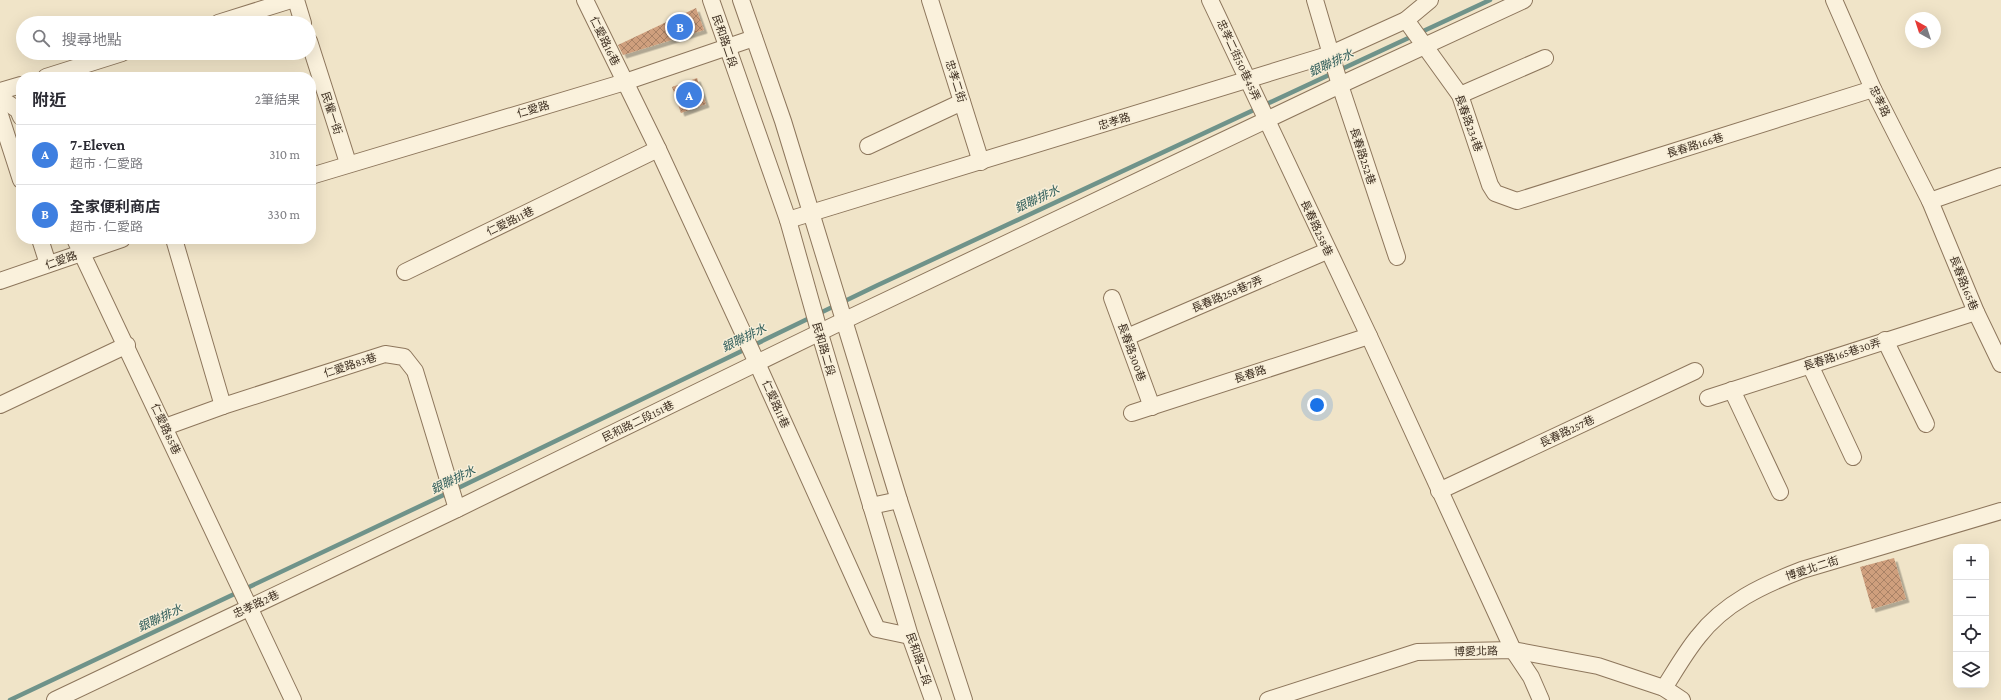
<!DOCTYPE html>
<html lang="zh-TW">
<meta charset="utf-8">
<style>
:root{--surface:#fff;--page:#f7f7f7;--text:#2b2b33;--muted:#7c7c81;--line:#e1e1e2;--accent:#db2777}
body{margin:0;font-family:"Crimson Pro","Noto Sans TC",serif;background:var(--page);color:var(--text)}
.controls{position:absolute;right:12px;bottom:12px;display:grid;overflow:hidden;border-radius:8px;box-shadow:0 4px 16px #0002}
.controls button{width:36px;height:36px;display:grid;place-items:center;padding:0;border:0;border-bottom:1px solid var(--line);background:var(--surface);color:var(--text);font:20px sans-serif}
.compass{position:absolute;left:1905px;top:12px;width:36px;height:36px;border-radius:50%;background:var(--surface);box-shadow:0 4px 16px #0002;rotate:321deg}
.you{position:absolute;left:1317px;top:405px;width:14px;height:14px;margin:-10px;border:3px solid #fff;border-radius:50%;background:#1a73e8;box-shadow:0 0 0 6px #1a73e833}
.badge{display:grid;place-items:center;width:26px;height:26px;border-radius:50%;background:var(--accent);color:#fff;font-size:13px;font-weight:700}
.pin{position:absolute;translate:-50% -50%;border:2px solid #fff;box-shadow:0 1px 4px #0006}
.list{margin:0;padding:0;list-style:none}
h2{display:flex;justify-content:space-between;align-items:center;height:52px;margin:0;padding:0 16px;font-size:17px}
h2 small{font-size:13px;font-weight:400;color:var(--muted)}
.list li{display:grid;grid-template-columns:26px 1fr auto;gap:12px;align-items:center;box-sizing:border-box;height:60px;padding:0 16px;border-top:1px solid var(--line)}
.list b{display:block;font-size:15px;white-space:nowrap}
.list p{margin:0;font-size:13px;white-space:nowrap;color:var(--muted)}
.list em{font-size:13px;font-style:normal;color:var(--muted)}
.icon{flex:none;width:22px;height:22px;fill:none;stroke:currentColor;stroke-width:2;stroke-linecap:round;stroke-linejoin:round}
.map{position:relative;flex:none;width:2001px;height:700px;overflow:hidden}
.search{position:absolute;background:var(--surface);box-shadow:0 4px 16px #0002;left:16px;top:16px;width:300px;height:44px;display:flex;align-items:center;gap:10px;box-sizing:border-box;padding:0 14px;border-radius:22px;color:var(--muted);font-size:15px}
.panel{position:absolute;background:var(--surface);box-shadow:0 4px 16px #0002;left:16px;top:72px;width:300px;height:172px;border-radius:16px}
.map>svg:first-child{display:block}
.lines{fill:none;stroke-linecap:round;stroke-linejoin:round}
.stream{stroke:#6f938a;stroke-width:4.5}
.building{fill:url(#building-cross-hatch);filter:url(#shadow)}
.minor-casing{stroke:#8d765c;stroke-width:18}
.minor{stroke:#faf1dc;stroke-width:16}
.labels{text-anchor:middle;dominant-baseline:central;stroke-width:3;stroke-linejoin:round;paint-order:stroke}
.street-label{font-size:11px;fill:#3d2e20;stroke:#f7eed8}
.water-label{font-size:12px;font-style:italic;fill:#2f5d5a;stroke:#f7eed8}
</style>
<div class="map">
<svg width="2001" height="700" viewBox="0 0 2001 700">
<defs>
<pattern id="building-cross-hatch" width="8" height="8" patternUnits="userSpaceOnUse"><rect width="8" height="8" fill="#cf9f7d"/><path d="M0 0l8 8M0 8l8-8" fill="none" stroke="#a98266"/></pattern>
<filter id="shadow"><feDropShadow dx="3.5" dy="3.5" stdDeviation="0" flood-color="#0004"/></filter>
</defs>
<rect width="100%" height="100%" fill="#f0e4c8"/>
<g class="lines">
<path class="stream" d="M 10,700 L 452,491 L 878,285 L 1490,0"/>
</g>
<g class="building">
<path d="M 696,8 L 704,30 L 623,55 L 618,45 Z"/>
<path d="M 697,78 L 706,104 L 681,113 L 672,87 Z"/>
<path d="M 1894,558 L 1906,599 L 1872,609 L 1860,567 Z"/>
</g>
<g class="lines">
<g class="minor-casing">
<g id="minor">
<path d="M 296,0 L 303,23"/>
<path d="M 585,0 L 658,149 L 757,363 L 877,629 L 910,636"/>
<path d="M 711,0 L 788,220 L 820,334 L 910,636 L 933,700"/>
<path d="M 741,0 L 783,121 L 899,500 L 964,700"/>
<path d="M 930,0 L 981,162"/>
<path d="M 1210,0 L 1369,336 L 1513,650 L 1531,677 L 1541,700"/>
<path d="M 1315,0 L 1340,85 L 1397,257"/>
<path d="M 1834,0 L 1873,89 L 1930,201 L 1976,312 L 2001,364"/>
<path d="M 1406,20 L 1460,95 L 1490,185 L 1495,193 L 1517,201 L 1873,89"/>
<path d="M 218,23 L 291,0"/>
<path d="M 309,41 L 348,163"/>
<path d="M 46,77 L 122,53"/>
<path d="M 0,91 L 21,85"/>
<path d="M 1460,95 L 1545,58"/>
<path d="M 0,98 L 18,110 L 21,117"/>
<path d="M 0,115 L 21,180"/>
<path d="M 868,146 L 962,102"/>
<path d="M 311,176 L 625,82 L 754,38"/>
<path d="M 1930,201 L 2001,176"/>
<path d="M 788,220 L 1331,54 L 1406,20 L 1430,0"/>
<path d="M 40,239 L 48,264"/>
<path d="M 75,239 L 293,700"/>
<path d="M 174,239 L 223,406"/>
<path d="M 405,272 L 658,149"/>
<path d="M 0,281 L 122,239"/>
<path d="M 1112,298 L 1152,407"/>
<path d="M 1127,337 L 1327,251"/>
<path d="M 1885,340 L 1926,424"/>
<path d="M 1810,365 L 1853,457"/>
<path d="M 1732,390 L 1780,492"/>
<path d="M 1708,398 L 1976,312"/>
<path d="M 0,405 L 127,345"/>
<path d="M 1132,413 L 1369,336"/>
<path d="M 165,427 L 223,406 L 385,354 L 404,357 L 415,371 L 457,509"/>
<path d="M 1439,491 L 1695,371"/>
<path d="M 871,506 L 899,500"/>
<path d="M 1664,688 C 1675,671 1685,653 1698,637 C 1724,603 1763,585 1802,570 L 2001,511"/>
<path d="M 55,700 L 457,509 L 843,321 L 1340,85 L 1524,0"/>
<path d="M 1268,700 L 1417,652 L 1513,650 L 1598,666 L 1664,688 L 1682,700"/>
</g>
</g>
<use href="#minor" class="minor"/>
</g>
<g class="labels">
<g class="street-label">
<text transform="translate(605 41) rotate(64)">仁愛路16巷</text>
<text transform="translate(725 41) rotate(71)">民和路二段</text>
<text transform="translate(1239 60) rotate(65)">忠孝二街50巷45弄</text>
<text transform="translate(956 81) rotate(72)">忠孝二街</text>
<text transform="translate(1880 101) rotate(64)">忠孝路</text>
<text transform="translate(533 109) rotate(-16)">仁愛路</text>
<text transform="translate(332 113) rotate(72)">民權一街</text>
<text transform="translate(1114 121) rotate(-17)">忠孝路</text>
<text transform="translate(1469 123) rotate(70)">長春路234巷</text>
<text transform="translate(1695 145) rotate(-17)">長春路166巷</text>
<text transform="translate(1363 156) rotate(72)">長春路252巷</text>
<text transform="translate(510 221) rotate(-26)">仁愛路11巷</text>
<text transform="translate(1317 228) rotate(65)">長春路258巷</text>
<text transform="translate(61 260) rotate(-19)">仁愛路</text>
<text transform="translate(1964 283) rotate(68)">長春路165巷</text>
<text transform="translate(1227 294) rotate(-23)">長春路258巷7弄</text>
<text transform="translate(824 349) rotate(74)">民和路二段</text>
<text transform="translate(1132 352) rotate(70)">長春路300巷</text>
<text transform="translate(1842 354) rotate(-18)">長春路165巷30弄</text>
<text transform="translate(350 365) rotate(-18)">仁愛路83巷</text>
<text transform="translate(1250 374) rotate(-18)">長春路</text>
<text transform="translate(776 404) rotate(66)">仁愛路11巷</text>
<text transform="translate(638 421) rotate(-26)">民和路二段151巷</text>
<text transform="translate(166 429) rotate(65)">仁愛路85巷</text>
<text transform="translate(1567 431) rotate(-25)">長春路257巷</text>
<text transform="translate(1812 568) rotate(-18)">博愛北二街</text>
<text transform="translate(256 604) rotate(-25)">忠孝路2巷</text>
<text transform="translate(1476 651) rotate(-1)">博愛北路</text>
<text transform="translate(919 659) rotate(71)">民和路二段</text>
</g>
<g class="water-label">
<text transform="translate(1331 63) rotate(-25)">銀聯排水</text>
<text transform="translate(1037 199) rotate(-25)">銀聯排水</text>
<text transform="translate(744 338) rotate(-26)">銀聯排水</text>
<text transform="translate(453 480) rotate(-26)">銀聯排水</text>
<text transform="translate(160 618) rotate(-25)">銀聯排水</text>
</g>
</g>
</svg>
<div class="controls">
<button>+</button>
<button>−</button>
<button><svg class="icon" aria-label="locate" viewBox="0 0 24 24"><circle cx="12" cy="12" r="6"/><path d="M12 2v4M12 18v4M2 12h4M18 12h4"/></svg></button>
<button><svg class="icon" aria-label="layers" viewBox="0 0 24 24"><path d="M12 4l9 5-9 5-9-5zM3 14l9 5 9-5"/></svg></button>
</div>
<svg class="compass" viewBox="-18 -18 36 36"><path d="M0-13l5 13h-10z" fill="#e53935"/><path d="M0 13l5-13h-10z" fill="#7c7c81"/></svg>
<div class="you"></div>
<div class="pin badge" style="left:689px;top:95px;background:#3f7fe0">A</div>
<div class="pin badge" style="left:680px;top:27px;background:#3f7fe0">B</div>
<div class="search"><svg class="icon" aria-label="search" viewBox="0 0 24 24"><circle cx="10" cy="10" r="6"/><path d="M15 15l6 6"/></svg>搜尋地點</div>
<section class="panel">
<h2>附近<small>2筆結果</small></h2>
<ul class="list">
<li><span class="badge" style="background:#3f7fe0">A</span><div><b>7-Eleven</b><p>超市 · 仁愛路</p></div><em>310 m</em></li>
<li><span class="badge" style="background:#3f7fe0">B</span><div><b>全家便利商店</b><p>超市 · 仁愛路</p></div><em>330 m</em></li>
</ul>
</section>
</div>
